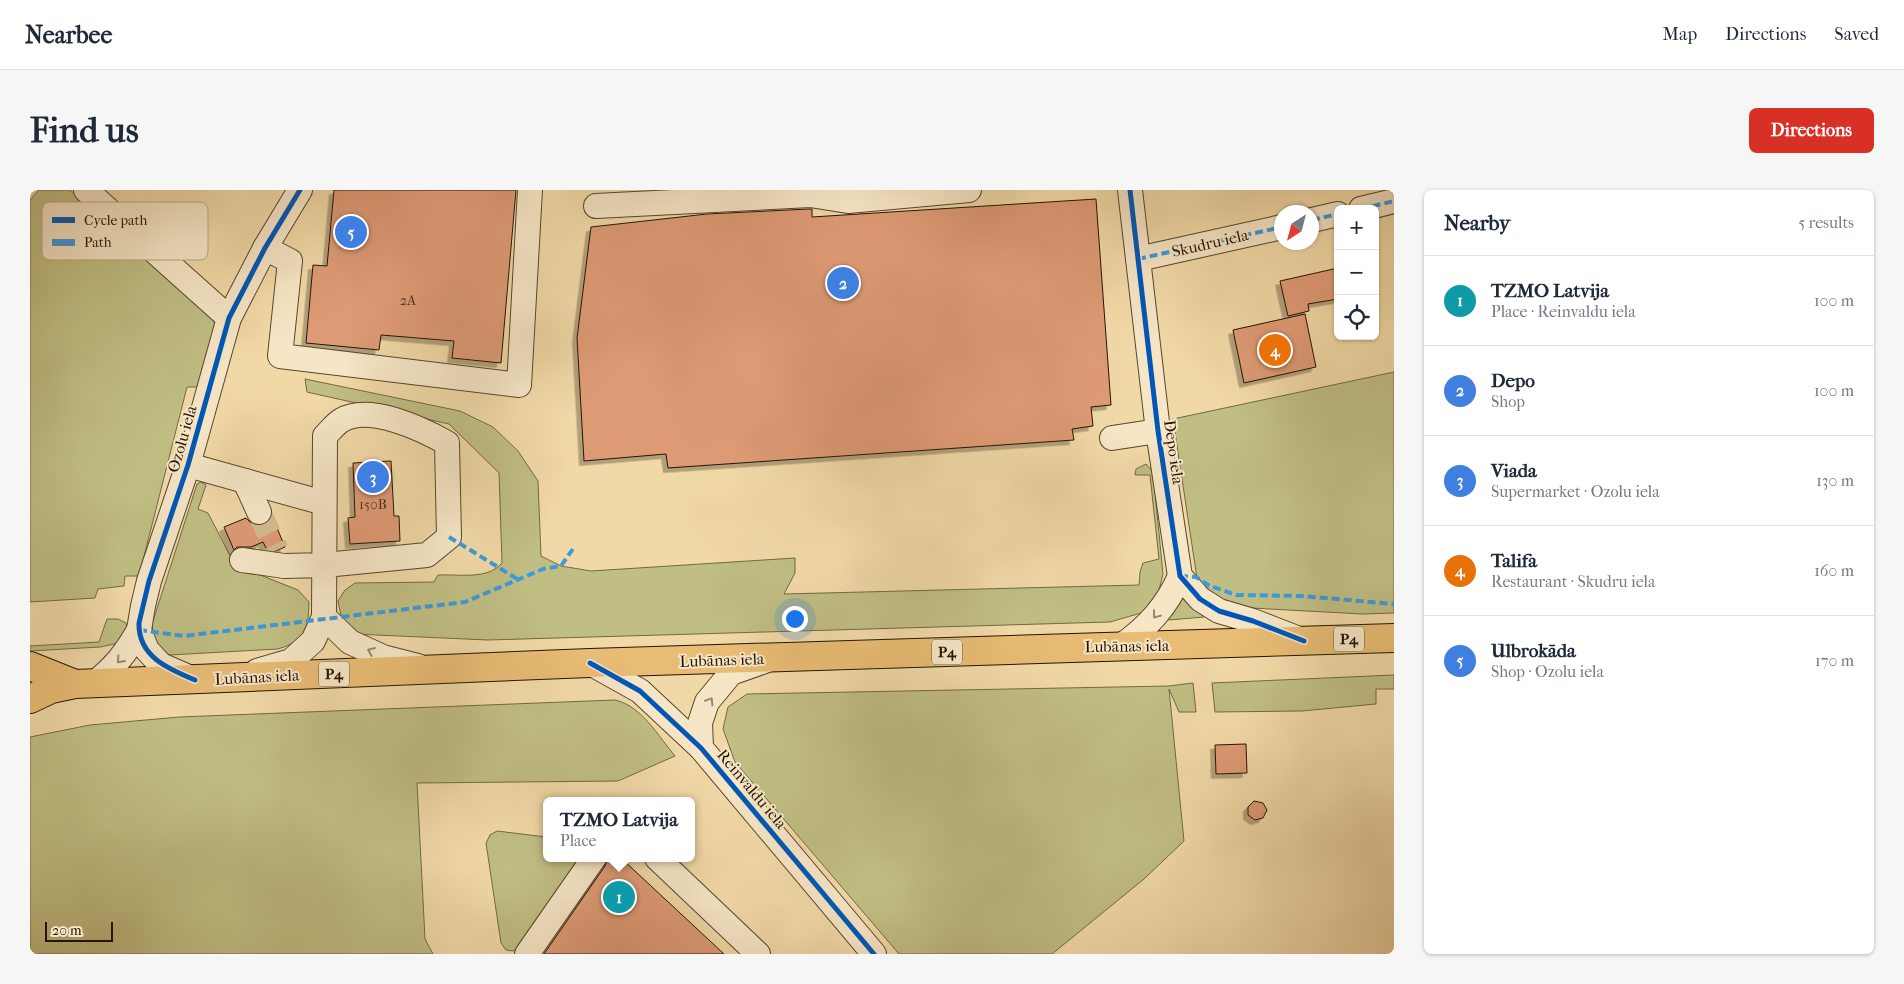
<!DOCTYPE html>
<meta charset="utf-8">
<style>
:root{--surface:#fff;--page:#f6f6f7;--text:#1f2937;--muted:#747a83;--line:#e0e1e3;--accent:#d93025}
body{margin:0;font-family:"IM FELL French Canon",serif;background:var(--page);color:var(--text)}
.controls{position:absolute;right:15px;top:15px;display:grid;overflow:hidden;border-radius:8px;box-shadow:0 1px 4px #0004}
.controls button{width:45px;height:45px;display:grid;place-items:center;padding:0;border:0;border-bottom:1px solid var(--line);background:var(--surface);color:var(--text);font:25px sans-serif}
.compass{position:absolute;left:1244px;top:15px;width:45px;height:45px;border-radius:50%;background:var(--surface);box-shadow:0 1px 4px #0004;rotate:216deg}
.scale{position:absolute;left:15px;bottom:12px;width:68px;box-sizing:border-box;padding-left:5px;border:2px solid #231406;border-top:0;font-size:14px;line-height:18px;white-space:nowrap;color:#231406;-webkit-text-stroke:4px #f6e6c6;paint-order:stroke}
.you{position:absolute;left:764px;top:428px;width:18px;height:18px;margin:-12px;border:4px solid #fff;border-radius:50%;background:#1a73e8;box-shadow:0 0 0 8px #1a73e833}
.badge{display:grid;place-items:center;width:32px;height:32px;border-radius:50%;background:var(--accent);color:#fff;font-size:16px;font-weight:700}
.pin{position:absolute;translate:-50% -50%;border:2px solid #fff;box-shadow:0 1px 5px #0006}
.popup{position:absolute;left:513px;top:607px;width:152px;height:65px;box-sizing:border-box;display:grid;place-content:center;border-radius:8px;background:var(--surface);filter:drop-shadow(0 1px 4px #0005);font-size:16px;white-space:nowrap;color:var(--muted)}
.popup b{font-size:19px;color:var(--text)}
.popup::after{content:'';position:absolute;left:50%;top:100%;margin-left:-10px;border:10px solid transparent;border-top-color:var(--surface)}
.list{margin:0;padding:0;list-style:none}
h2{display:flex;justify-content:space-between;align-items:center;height:65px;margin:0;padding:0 20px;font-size:21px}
h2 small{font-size:16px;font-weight:400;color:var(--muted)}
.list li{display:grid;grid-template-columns:32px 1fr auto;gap:15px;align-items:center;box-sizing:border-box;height:90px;padding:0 20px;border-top:1px solid var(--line)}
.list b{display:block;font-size:19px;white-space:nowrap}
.list p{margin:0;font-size:16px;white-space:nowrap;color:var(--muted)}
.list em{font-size:16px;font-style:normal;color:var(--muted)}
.icon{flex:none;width:28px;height:28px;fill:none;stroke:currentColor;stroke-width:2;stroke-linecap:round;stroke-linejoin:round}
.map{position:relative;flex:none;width:1364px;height:764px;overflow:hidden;border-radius:8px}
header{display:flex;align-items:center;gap:30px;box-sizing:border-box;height:70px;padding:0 25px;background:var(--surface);border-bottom:1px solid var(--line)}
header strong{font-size:24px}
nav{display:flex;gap:28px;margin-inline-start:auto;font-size:18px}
.intro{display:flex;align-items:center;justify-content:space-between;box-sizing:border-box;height:120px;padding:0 30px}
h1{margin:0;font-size:35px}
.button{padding:12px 22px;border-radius:8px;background:var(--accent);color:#fff;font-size:18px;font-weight:700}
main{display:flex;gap:30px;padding:0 30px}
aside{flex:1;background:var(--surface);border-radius:8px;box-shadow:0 1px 4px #0004}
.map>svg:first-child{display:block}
.green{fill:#c0be83;stroke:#726944}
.building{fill:#de9a75;stroke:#231406;filter:url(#shadow)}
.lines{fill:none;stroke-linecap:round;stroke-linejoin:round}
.minor-tunnel{stroke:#d2bb8f;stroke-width:24;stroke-dasharray:24 12;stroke-linecap:butt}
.minor-casing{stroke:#56452e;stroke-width:26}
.major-casing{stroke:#231406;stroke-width:30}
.minor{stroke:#f6e6c6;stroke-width:24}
.major{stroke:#e8bc74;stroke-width:28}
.quiet{stroke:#3c9add;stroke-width:4;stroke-dasharray:8 4;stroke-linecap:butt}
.cycleway-casing{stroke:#f6e6c6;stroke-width:8}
.cycleway{stroke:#0057b8;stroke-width:5}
.oneway{stroke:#978870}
.labels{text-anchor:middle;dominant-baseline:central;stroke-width:4;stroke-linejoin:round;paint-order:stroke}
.number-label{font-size:14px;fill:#523622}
.shield{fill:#f6e6c6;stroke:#625340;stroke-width:1}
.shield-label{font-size:15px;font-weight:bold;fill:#231406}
.street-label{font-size:16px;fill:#231406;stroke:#f6e6c6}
.key{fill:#f6e6c6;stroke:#b7a78c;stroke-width:1}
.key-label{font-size:14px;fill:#231406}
</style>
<header>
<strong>Nearbee</strong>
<nav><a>Map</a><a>Directions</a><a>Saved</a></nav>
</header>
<div class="intro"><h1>Find us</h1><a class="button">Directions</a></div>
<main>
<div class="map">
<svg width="1364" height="764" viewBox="0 0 1364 764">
<defs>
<filter id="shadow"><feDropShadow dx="-4.5" dy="4.5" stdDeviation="0" flood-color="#0004"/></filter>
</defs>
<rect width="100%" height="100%" fill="#f1d9a7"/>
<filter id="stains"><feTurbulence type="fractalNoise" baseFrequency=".004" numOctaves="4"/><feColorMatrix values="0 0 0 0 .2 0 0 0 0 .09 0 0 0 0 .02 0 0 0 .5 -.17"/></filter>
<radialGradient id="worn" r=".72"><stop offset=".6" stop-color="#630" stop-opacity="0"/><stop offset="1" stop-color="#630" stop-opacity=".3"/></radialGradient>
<g class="green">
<path d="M 9,0 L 40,0 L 183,129 L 186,138 L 169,197 L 157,197 L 109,386 L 95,386 L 94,396 L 68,399 L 65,408 L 0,412 L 0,10 Z"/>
<path d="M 1364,182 L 1364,423 L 1332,424 L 1203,417 L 1168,395 L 1143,229 Z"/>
<path d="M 275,189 L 430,221 L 463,237 L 488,261 L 508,291 L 511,366 L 531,376 L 561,381 L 765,368 L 765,383 L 754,404 L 1109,395 L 1110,382 L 1113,373 L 1129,369 L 1120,285 L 1105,285 L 1106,279 L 1116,274 L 1123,282 L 1133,384 L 1129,400 L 1133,402 L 1118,421 L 1080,432 L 458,450 L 324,444 L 313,435 L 308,411 L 315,400 L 325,393 L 404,392 L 408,385 C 429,384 458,390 472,373 L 469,283 L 419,234 L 277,202 Z"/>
<path d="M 171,292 L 176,295 L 168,319 L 178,323 L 205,375 L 268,400 L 279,412 C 278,440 277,450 248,459 L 139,465 L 124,450 L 122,434 L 167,294 Z"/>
<path d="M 1151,404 L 1175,424 L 1174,427 L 1139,430 L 1138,428 Z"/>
<path d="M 77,429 L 88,429 L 96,433 L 98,441 L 89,453 L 70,457 L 0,461 L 0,456 L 69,452 Z"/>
<path d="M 1364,485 L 1364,499 L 1346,499 L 1346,514 L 1272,521 L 1185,522 L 1182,493 Z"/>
<path d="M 1163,493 L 1166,522 L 1149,522 L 1139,499 L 1154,651 L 1114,689 L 1022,764 L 869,764 L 705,572 L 693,539 L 698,517 L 717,504 L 1139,496 Z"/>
<path d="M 585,510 C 612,516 628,546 645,566 L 588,591 L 387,593 L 395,749 L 403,764 L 0,764 L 0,547 L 60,535 L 149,527 Z"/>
<path d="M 467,641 L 516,647 L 516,668 L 552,668 L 489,757 L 483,761 L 476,760 L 471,753 L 456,653 L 460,645 Z"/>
</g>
<g class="building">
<path d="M 304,0 L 486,0 L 471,173 L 422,168 L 424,151 L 351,145 L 349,160 L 276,153 L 283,75 L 297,76 Z"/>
<path d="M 1066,9 L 1081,215 L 1061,217 L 1063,236 L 1042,239 L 1044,250 L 638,278 L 636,264 L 554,271 L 547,148 L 561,37 L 677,24 L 779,19 L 782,19 L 782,27 Z"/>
<path d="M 1308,78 L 1308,109 L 1278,114 L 1279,121 L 1258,126 L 1250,91 Z"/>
<path d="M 1275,124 L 1286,177 L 1214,193 L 1203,140 Z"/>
<path d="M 361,271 L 364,326 L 369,326 L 370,351 L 320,354 L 318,328 L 325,327 L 323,273 Z"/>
<path d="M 242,326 L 255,357 L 245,361 L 237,360 L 233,352 L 221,357 L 207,357 L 204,360 L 194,337 L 216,328 L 221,333 L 234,335 Z"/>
<path d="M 1216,554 L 1217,583 L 1186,584 L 1185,555 Z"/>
<path d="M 1224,611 L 1233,613 L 1237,620 L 1233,628 L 1225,630 L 1218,625 L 1218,617 Z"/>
<path d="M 578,668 L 591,668 L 694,764 L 514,764 L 575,676 Z"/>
</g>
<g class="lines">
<path class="minor-tunnel" d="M 229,322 L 247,360"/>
<g class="minor-casing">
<g id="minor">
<path d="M 56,0 L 199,128"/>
<path d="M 1100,0 L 1128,241 L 1150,386 L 1170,409 L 1189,421 L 1223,431 L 1272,450"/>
<path d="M 566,16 L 780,5 L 818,11 L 939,0"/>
<path d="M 1331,19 L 1364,11"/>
<path d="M 1282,30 L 1308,24"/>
<path d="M 235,58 L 260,71 L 250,166 L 489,195 L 500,0"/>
<path d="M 1108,69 L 1252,37"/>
<path d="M 1082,248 L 1128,241"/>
<path d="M 158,275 L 294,313"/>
<path d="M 215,291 L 229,322"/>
<path d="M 212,370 L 254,376 L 295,375 L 397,365 L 419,347 L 417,253 C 392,239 340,214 312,230 C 306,233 300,241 295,246 L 294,427 L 283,451 L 261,471 L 227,481"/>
<path d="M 294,427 L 320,452 L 353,467 L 388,476"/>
<path d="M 1091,456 C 1118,437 1137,416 1150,386"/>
<path d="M 560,473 L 610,501 L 671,558 L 844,764"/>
<path d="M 163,489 L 131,475 L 117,460 L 109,440 L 113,416 L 119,391 L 158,275 L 199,128 L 235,58 L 270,0"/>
<path d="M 63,494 C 84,478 96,463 109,440"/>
<path d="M 671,558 L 670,533 L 677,512 L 701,483 L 735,471"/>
<path d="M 627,668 L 728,764"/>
<path d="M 497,764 L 564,668"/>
</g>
</g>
<g class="major-casing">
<g id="major">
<path d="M 0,476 L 45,494"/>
<path d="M 0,509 L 21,499 L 45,494 L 560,473 L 1364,448"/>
</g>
</g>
<use href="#minor" class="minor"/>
<use href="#major" class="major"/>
<g class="quiet">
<path d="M 1331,19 L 1364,11"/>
<path d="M 1282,30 L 1308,24"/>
<path d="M 1108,69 L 1252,37"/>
<path d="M 419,347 L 489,390"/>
<path d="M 1150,386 L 1166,387 L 1178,395 L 1206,405 L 1272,406 L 1364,414"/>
<path d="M 109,440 L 154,446 L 435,412 L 513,379 L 531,376 L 545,356"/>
</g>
<g class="cycleway-casing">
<g id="cycleway">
<path d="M 1100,0 L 1128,241 L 1150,386 L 1170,409 L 1189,421 L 1223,431 L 1274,451"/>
<path d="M 560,473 L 610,501 L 671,558 L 844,764"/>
<path d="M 165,490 C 139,479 108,467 109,433 L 119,391 L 158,275 L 199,128 L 235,58 L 270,0"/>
</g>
</g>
<use href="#cycleway" class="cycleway"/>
</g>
<defs><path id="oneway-chevron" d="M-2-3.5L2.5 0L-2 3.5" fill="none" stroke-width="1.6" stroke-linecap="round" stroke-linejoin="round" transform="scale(1.25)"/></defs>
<g class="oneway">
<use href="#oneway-chevron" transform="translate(1126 425) rotate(127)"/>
<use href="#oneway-chevron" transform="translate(341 461) rotate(-157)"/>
<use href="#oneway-chevron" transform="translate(90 470) rotate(132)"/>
<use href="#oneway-chevron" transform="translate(680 511) rotate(-58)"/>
</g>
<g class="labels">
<g class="number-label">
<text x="378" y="110">2A</text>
<text x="343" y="314">150B</text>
</g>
<g class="shield">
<rect x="1304" y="436.5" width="30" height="25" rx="4"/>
<rect x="902" y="449.5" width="30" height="25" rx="4"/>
<rect x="289" y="471.5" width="30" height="25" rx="4"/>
</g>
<g class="shield-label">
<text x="1319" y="449">P4</text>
<text x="917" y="462">P4</text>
<text x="304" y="484">P4</text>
</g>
<g class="street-label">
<text transform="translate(1180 53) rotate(-13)">Skudru iela</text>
<text transform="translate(152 249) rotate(-74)">Ozolu iela</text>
<text transform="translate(1144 262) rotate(82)">Depo iela</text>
<text transform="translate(1097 456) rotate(-1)">Lubānas iela</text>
<text transform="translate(692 470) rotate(-2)">Lubānas iela</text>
<text transform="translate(227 487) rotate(-3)">Lubānas iela</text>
<text transform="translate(722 599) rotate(50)">Reinvaldu iela</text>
</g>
</g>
<rect x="12" y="12" width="166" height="58" rx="8" class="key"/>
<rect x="22" y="27" width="23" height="6" fill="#0057b8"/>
<rect x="22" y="49" width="23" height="7" fill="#3c9add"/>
<g class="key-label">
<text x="54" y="35">Cycle path</text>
<text x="54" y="57">Path</text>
</g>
<rect width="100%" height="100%" filter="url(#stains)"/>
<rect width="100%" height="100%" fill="url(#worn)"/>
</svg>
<div class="controls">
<button>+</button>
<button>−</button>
<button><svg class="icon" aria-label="locate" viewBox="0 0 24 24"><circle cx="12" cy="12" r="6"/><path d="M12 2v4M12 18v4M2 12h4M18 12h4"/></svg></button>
</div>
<svg class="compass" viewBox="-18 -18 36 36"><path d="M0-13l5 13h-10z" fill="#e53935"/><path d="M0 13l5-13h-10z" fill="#747a83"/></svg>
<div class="scale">20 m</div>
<div class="you"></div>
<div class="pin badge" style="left:589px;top:707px;background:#0f9aa8">1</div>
<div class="popup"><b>TZMO Latvija</b>Place</div>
<div class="pin badge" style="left:813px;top:93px;background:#3f7fe0">2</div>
<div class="pin badge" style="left:343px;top:287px;background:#3f7fe0">3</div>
<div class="pin badge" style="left:1245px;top:160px;background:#e8710a">4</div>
<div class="pin badge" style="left:321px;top:42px;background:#3f7fe0">5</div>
</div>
<aside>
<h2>Nearby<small>5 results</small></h2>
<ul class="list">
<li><span class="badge" style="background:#0f9aa8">1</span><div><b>TZMO Latvija</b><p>Place · Reinvaldu iela</p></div><em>100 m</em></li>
<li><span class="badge" style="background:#3f7fe0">2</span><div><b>Depo</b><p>Shop</p></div><em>100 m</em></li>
<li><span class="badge" style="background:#3f7fe0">3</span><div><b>Viada</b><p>Supermarket · Ozolu iela</p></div><em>130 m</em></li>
<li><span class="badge" style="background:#e8710a">4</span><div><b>Talifa</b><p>Restaurant · Skudru iela</p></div><em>160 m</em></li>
<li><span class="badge" style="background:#3f7fe0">5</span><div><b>Ulbrokāda</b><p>Shop · Ozolu iela</p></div><em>170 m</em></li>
</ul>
</aside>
</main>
